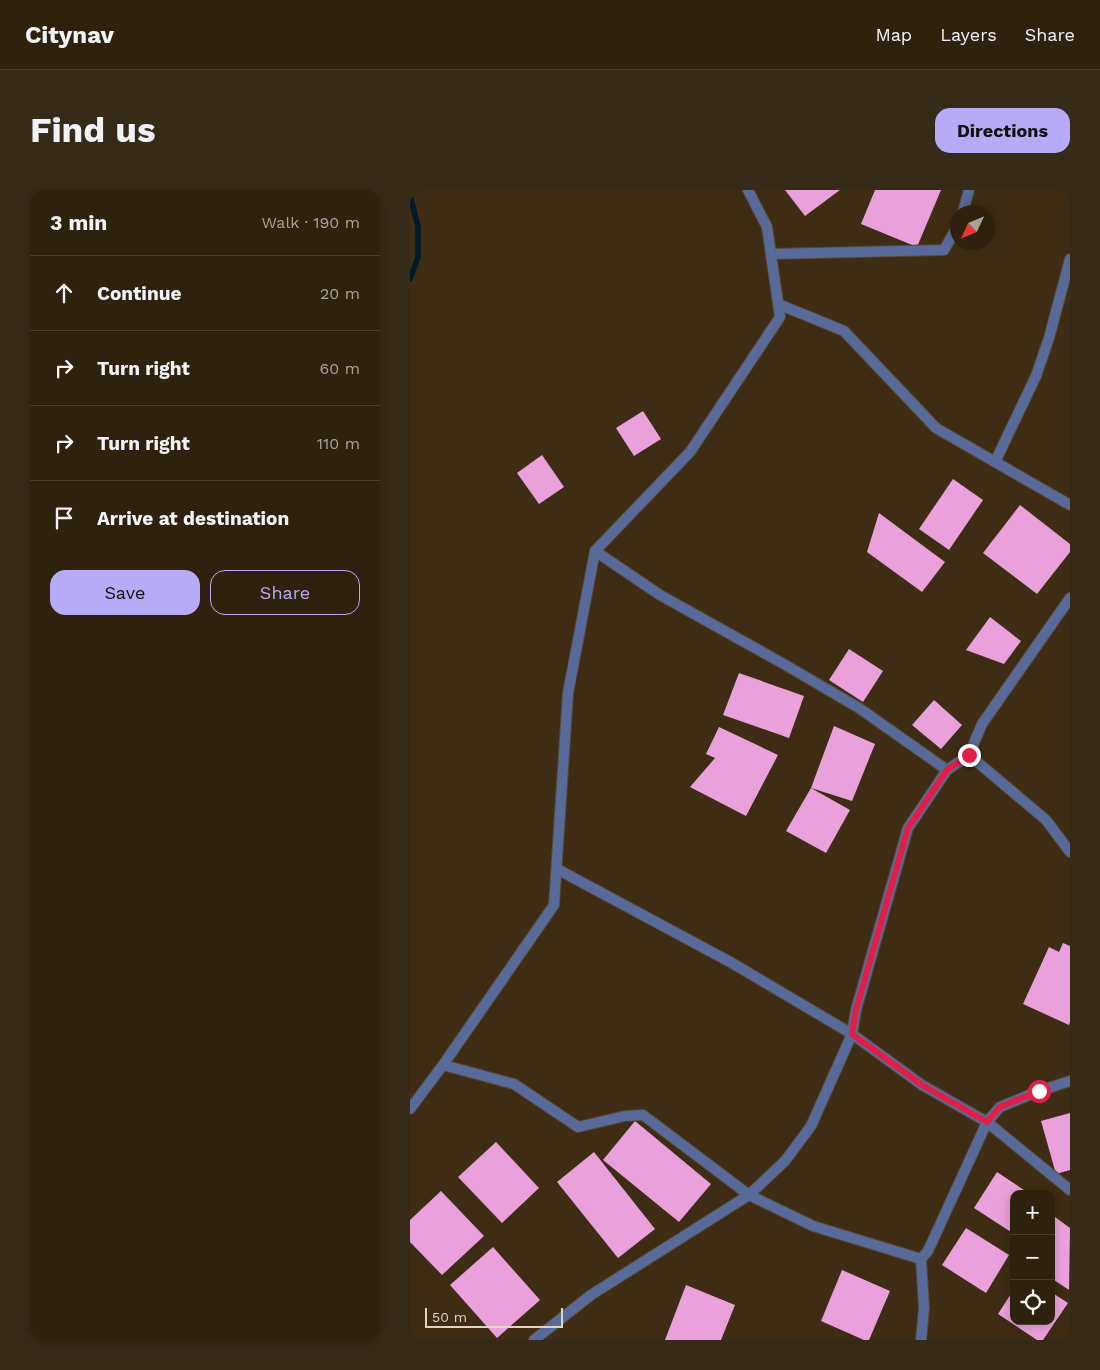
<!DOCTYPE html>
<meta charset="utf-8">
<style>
:root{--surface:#2e220f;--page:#362a18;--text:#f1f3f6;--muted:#a7a49e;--line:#493f2f;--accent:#b7abf8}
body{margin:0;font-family:"Work Sans",sans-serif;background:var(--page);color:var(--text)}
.controls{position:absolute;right:15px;bottom:15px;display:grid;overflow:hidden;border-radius:10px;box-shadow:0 2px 12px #0003}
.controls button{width:45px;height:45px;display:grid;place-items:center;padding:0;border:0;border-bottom:1px solid var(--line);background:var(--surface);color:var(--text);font:25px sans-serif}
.compass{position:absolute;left:540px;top:15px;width:45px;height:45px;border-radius:50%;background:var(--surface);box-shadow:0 2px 12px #0003;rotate:226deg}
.scale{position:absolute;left:15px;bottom:12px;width:138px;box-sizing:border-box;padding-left:5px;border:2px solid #dfd5c6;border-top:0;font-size:14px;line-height:18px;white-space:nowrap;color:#dfd5c6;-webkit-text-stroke:4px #3e2d14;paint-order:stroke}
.stop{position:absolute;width:15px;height:15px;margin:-11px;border:4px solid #e11d48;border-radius:50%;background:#fff}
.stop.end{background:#e11d48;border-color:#fff;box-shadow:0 1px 5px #0008}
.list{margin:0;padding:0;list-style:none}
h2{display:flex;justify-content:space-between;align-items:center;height:65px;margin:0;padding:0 20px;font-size:21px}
h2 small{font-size:16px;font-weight:400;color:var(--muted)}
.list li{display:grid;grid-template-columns:32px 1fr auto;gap:15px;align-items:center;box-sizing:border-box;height:75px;padding:0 20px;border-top:1px solid var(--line)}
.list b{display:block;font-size:19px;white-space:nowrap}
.list em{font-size:16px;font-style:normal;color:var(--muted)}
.actions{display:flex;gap:10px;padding:15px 20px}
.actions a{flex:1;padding:11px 0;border:1px solid var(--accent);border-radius:15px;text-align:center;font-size:18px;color:var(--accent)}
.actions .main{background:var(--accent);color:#111}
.icon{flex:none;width:28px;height:28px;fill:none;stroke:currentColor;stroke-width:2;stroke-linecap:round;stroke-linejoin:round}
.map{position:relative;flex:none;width:660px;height:1150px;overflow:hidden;border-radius:15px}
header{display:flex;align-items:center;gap:30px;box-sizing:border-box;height:70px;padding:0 25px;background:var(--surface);border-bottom:1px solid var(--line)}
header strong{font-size:24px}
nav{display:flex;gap:28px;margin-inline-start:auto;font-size:18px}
.intro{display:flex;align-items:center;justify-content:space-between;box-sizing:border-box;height:120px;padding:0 30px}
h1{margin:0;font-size:35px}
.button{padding:12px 22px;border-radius:15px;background:var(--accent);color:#111;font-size:18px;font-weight:700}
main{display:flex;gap:30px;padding:0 30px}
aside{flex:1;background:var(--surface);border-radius:15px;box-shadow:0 2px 12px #0003}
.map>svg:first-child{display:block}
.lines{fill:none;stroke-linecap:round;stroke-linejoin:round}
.stream{stroke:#001a27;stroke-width:5.5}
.building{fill:#eaa1db}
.minor-casing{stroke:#584830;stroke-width:12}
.minor{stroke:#586a9a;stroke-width:10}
.route{stroke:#e11d48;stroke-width:6}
</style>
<header>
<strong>Citynav</strong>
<nav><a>Map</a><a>Layers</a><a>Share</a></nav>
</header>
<div class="intro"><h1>Find us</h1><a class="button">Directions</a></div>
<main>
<aside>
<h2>3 min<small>Walk · 190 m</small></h2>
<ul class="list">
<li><svg class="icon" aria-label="ahead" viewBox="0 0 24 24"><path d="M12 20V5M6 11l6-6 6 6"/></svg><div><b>Continue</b></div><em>20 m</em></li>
<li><svg class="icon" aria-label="right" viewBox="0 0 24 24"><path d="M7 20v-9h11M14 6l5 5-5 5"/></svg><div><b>Turn right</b></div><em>60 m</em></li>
<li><svg class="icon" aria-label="right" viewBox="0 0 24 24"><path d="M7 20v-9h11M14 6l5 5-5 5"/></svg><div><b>Turn right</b></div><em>110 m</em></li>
<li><svg class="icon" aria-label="arrive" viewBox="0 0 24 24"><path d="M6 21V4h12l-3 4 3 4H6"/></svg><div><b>Arrive at destination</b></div></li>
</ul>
<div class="actions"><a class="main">Save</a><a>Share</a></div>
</aside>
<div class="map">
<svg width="660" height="1150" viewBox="0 0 660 1150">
<rect width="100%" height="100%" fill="#3e2d14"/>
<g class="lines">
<path class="stream" d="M 0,6 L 8,36 L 8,67 L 0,89"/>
</g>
<g class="building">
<path d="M 375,0 L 430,0 L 395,26 Z"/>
<path d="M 465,0 L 531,0 L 507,57 L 451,34 Z"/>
<path d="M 233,221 L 251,249 L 224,266 L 206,238 Z"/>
<path d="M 132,265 L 154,297 L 129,314 L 107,283 Z"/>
<path d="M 543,289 L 573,310 L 539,360 L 509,339 Z"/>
<path d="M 610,315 L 660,354 L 660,362 L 627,404 L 573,363 Z"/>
<path d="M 469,323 L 535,372 L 512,402 L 457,362 Z"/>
<path d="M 580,427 L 611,451 L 594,474 L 556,460 Z"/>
<path d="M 439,459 L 473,481 L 453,512 L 419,490 Z"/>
<path d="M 329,483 L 394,506 L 379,548 L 313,525 Z"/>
<path d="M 524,510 L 552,535 L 531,559 L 502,535 Z"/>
<path d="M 424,536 L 465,554 L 442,611 L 401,598 Z"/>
<path d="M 309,537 L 368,565 L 336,626 L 280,597 L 305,568 L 296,564 Z"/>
<path d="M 401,598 L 440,620 L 416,663 L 376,641 Z"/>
<path d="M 653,753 L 660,756 L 660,832 L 659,835 L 613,814 L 639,757 L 649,762 Z"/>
<path d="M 660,923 L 660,980 L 646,984 L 631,931 Z"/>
<path d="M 225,931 L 301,994 L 269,1032 L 193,970 Z"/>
<path d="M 86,952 L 129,998 L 92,1033 L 48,987 Z"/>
<path d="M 184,962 L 245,1039 L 208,1068 L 147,992 Z"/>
<path d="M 587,982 L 620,1004 L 604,1004 L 604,1044 L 564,1018 Z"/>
<path d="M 31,1001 L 74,1046 L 32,1085 L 0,1052 L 0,1030 Z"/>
<path d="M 645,1027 L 660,1038 L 659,1100 L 641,1088 L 641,1032 Z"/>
<path d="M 556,1038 L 599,1065 L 576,1103 L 532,1075 Z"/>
<path d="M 83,1057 L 130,1110 L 87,1148 L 40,1095 Z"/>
<path d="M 432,1080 L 480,1101 L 459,1150 L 454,1150 L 411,1131 Z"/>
<path d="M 276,1095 L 325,1115 L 311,1150 L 255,1150 Z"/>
<path d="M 604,1099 L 604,1131 L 641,1131 L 641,1102 L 658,1113 L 633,1150 L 627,1150 L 588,1124 Z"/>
</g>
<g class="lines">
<g class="minor-casing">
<g id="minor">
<path d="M 553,22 L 559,0"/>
<path d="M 361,64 L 534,60 L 548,35"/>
<path d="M 368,114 L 434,141 L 526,238 L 660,315"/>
<path d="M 585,272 L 626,186 L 639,148 L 660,69"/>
<path d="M 185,361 L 250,405 L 372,473 L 449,518 L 537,580"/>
<path d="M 559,565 L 636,630 L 660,662"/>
<path d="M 147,679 L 322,773 L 442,844 L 512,895 L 577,932 L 660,1000"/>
<path d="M 33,875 L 104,894 L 168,937 L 215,926 L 233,925 L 339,1005 L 403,1036 L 511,1069"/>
<path d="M 0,919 L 33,875 L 144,715 L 158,503 L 185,361 L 280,262 L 370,127 L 357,37 L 338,0"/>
<path d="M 124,1150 L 181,1105 L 339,1005 L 375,971 L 401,936 L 442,844 L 446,820 L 498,638 L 537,580 L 559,565 L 572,534 L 660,408"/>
<path d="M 511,1150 L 514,1118 L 511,1069 L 518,1061 L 577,932 L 590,917 L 629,901 L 660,891"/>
</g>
</g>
<use href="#minor" class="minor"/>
</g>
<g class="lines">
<path class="route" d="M 559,565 L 537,580 L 498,638 L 446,820 L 442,844 L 512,895 L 577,932 L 590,917 L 629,901"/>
</g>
</svg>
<div class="controls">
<button>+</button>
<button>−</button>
<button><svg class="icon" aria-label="locate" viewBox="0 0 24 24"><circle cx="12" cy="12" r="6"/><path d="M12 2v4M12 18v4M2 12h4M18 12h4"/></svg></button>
</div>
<svg class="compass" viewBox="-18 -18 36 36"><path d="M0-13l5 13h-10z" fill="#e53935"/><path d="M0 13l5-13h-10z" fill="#a7a49e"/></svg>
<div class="scale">50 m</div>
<div class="stop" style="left:629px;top:901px"></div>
<div class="stop end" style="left:559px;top:565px"></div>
</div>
</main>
